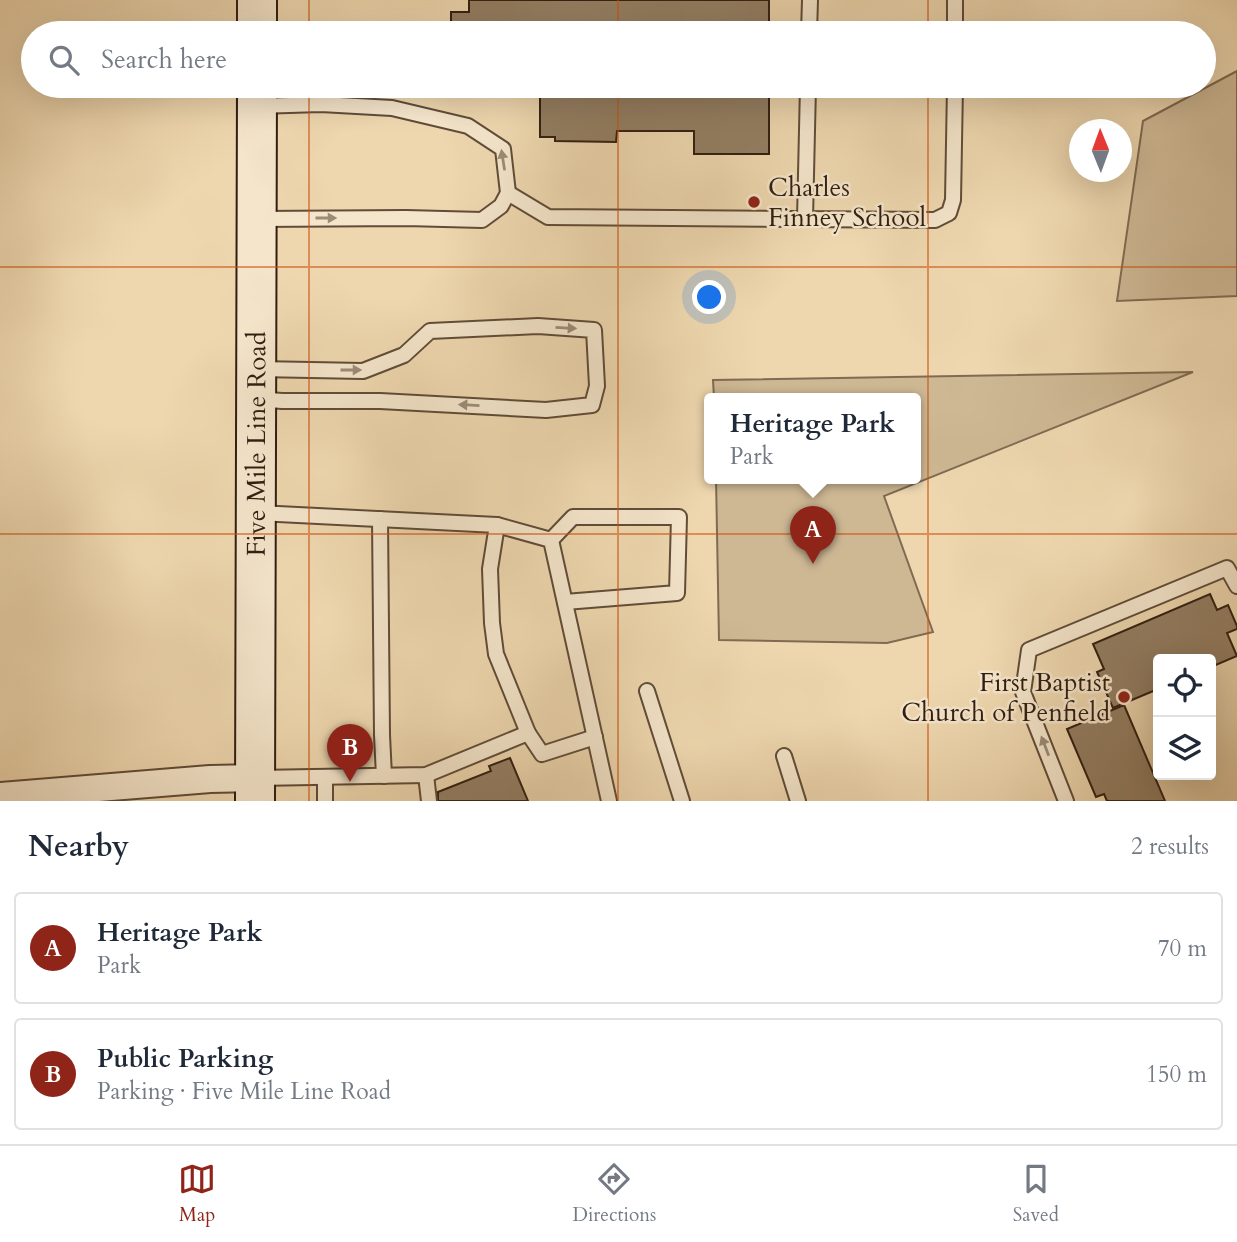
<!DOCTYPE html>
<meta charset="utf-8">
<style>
:root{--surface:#fff;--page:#f6f6f7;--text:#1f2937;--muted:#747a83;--line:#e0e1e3;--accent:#8f2418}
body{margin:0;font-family:Cardo,serif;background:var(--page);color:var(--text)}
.controls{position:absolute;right:21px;bottom:21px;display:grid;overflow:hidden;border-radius:7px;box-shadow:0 7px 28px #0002}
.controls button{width:63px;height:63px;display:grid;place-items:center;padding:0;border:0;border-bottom:2px solid var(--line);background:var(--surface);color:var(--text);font:35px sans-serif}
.compass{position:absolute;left:1069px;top:119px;width:63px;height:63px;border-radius:50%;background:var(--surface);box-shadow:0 7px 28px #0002;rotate:359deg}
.you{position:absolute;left:710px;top:298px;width:24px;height:24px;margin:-18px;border:5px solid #fff;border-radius:50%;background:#1a73e8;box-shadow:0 0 0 10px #1a73e833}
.badge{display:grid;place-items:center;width:46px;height:46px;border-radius:50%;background:var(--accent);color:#fff;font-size:23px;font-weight:700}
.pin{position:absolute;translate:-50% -58px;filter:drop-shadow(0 2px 4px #0008)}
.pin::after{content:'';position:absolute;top:37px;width:24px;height:21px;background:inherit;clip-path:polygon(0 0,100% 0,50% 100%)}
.popup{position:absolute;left:704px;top:393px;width:217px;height:91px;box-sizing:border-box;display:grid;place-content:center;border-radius:7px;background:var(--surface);filter:drop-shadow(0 2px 5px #0005);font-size:23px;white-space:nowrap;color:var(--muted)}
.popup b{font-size:26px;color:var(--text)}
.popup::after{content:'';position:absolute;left:50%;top:100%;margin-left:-14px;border:14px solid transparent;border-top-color:var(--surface)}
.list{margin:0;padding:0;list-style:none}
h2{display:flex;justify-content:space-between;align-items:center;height:91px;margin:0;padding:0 28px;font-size:30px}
h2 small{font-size:23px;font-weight:400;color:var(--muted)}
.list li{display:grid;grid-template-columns:46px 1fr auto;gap:21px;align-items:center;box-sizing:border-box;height:112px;margin:0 14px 14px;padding:0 14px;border:2px solid var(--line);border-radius:7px}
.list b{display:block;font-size:26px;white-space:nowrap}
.list p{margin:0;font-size:23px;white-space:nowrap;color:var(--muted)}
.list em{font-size:23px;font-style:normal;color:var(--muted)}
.icon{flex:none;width:38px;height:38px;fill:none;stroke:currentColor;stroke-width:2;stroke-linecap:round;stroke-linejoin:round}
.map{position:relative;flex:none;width:1237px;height:801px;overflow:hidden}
.search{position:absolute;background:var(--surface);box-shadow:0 7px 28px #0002;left:21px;right:21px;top:21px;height:77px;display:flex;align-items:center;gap:18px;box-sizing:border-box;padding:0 24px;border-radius:38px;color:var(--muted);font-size:26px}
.sheet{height:343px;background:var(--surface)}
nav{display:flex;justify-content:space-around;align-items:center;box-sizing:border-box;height:98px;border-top:2px solid var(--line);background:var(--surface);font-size:19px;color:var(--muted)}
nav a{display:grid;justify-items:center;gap:4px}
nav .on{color:var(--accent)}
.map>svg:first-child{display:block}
.green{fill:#ceb894;stroke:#806b52;stroke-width:2}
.building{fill:#937e63;stroke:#311e11;stroke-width:2}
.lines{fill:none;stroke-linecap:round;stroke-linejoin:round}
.service-casing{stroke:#604c38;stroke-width:18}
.minor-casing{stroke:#604c38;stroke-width:30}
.secondary-casing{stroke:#311e11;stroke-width:42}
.service{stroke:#f4e5cb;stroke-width:14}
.minor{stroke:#f4e5cb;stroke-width:26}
.secondary{stroke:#f4e5cb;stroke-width:38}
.oneway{fill:#9c8b77}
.grid{fill:none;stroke:#cd500d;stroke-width:2;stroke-opacity:0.55}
.poi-dot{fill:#8f2418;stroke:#f4e5cb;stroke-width:2.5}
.labels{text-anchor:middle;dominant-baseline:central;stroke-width:5;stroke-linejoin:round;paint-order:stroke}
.poi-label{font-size:26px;fill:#311e11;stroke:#f4e5cb;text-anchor:start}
.street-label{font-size:26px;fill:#311e11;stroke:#f4e5cb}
</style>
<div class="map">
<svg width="1237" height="801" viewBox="0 0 1237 801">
<rect width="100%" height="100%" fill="#eed7af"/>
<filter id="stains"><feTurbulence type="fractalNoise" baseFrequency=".00286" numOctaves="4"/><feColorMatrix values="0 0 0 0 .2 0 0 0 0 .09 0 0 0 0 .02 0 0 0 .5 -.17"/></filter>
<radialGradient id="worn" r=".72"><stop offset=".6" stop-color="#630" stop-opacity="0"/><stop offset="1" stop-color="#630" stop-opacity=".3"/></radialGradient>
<g class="green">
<path d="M 1237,71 L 1237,296 L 1117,301 L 1143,121 Z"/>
<path d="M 1193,372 L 884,496 L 933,632 L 887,643 L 719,640 L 716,478 L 916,478 L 916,398 L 714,398 L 713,380 Z"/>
</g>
<g class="building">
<path d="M 469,0 L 769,0 L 769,33 L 451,33 L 451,12 L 469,12 Z"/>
<path d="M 540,86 L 769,86 L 769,154 L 694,154 L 694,131 L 617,131 L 616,142 L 555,141 L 555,137 L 540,137 Z"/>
<path d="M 1210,594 L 1217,610 L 1228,605 L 1237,626 L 1237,629 L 1227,633 L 1237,656 L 1211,667 L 1211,659 L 1158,659 L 1158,689 L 1113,708 L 1097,672 L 1104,669 L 1093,644 Z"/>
<path d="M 1124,705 L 1165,801 L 1107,801 L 1104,794 L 1096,797 L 1067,729 Z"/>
<path d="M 510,758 L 528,801 L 438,801 L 438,792 L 491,771 L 489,766 Z"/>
</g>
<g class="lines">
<g class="service-casing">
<g id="service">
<path d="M 809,33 L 810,0"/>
<path d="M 955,33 L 955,0"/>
<path d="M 257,106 L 321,104 L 392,108 L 468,126 L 503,149 L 508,193 L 501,206 L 482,220 L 406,218 L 259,219"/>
<path d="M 508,193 L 548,217 L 935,220 L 949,213 L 953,200 L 955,86"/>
<path d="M 805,219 L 808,86"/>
<path d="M 257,399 L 282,401 L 380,401 L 546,410 L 592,405 L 597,386 L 594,330 L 538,326 L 430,331 L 404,355 L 363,371 L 258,369"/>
<path d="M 258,513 L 497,525 L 551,540 L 609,801"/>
<path d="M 380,519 L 382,735 L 384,776"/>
<path d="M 497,525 L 490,569 L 492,623 L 496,654 L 528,733"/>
<path d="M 551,540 L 573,517 L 679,517 L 677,593 L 565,602"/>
<path d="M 647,691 L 682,801"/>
<path d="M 784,756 L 798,801"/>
<path d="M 426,775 L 429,801"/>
<path d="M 257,778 L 426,775 L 528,733 L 542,754 L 595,737"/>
<path d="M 325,801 L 325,777"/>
<path d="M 1066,801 L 1023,692 L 1029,650 L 1227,568 L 1237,586"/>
</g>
</g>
<g class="minor-casing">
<path id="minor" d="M 0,796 L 210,779 L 255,778"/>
</g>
<g class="secondary-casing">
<g id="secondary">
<path d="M 257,0 L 257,33"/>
<path id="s1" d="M 255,801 L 257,86"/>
</g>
</g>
<use href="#service" class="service"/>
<use href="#minor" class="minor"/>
<use href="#secondary" class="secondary"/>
</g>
<defs><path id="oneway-solid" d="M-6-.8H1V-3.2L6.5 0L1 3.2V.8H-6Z" transform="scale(1.75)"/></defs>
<g class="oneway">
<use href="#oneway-solid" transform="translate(503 160) rotate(-99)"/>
<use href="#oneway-solid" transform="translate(326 218)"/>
<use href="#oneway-solid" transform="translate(566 328) rotate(3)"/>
<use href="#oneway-solid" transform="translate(351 370)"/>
<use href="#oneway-solid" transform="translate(469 405) rotate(-177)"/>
<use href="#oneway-solid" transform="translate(1045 746) rotate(-111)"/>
</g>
<path class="grid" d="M 309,0 L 309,33M 618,0 L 618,33M 928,0 L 928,33M 309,86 L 309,801M 618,86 L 618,801M 928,86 L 928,801M 0,267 L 1237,267M 0,534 L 1237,534"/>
<g class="poi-dot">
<circle cx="754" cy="202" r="7"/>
<circle cx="1124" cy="697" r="7"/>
</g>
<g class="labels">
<g class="poi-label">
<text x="768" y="187">Charles<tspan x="768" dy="30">Finney School</tspan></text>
<text x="1110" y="682" text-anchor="end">First Baptist<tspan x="1110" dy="30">Church of Penfield</tspan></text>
</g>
<g class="street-label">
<text stroke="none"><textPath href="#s1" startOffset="357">Five Mile Line Road</textPath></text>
</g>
</g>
<rect width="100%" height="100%" filter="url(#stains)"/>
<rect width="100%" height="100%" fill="url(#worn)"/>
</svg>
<div class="controls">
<button><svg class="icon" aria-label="locate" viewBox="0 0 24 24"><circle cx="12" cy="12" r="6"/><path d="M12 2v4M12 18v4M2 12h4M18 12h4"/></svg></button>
<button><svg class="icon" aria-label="layers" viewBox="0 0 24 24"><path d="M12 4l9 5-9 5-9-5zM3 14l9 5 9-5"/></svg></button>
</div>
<svg class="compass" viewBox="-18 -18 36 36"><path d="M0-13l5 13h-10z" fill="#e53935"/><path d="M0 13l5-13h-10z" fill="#747a83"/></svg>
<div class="you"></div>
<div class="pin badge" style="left:813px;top:564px">A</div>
<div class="popup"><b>Heritage Park</b>Park</div>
<div class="pin badge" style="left:350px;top:782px">B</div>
<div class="search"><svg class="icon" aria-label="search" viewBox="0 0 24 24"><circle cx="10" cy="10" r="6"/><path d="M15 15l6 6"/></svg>Search here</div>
</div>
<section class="sheet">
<h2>Nearby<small>2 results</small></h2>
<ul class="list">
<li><span class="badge">A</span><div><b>Heritage Park</b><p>Park</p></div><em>70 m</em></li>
<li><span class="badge">B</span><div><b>Public Parking</b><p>Parking · Five Mile Line Road</p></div><em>150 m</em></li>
</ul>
</section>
<nav>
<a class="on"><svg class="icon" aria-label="map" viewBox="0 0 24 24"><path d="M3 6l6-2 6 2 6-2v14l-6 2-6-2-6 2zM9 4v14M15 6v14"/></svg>Map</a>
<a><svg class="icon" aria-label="directions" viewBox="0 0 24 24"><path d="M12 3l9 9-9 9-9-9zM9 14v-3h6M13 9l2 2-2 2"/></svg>Directions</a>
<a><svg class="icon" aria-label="saved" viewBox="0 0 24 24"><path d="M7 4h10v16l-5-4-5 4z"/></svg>Saved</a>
</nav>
